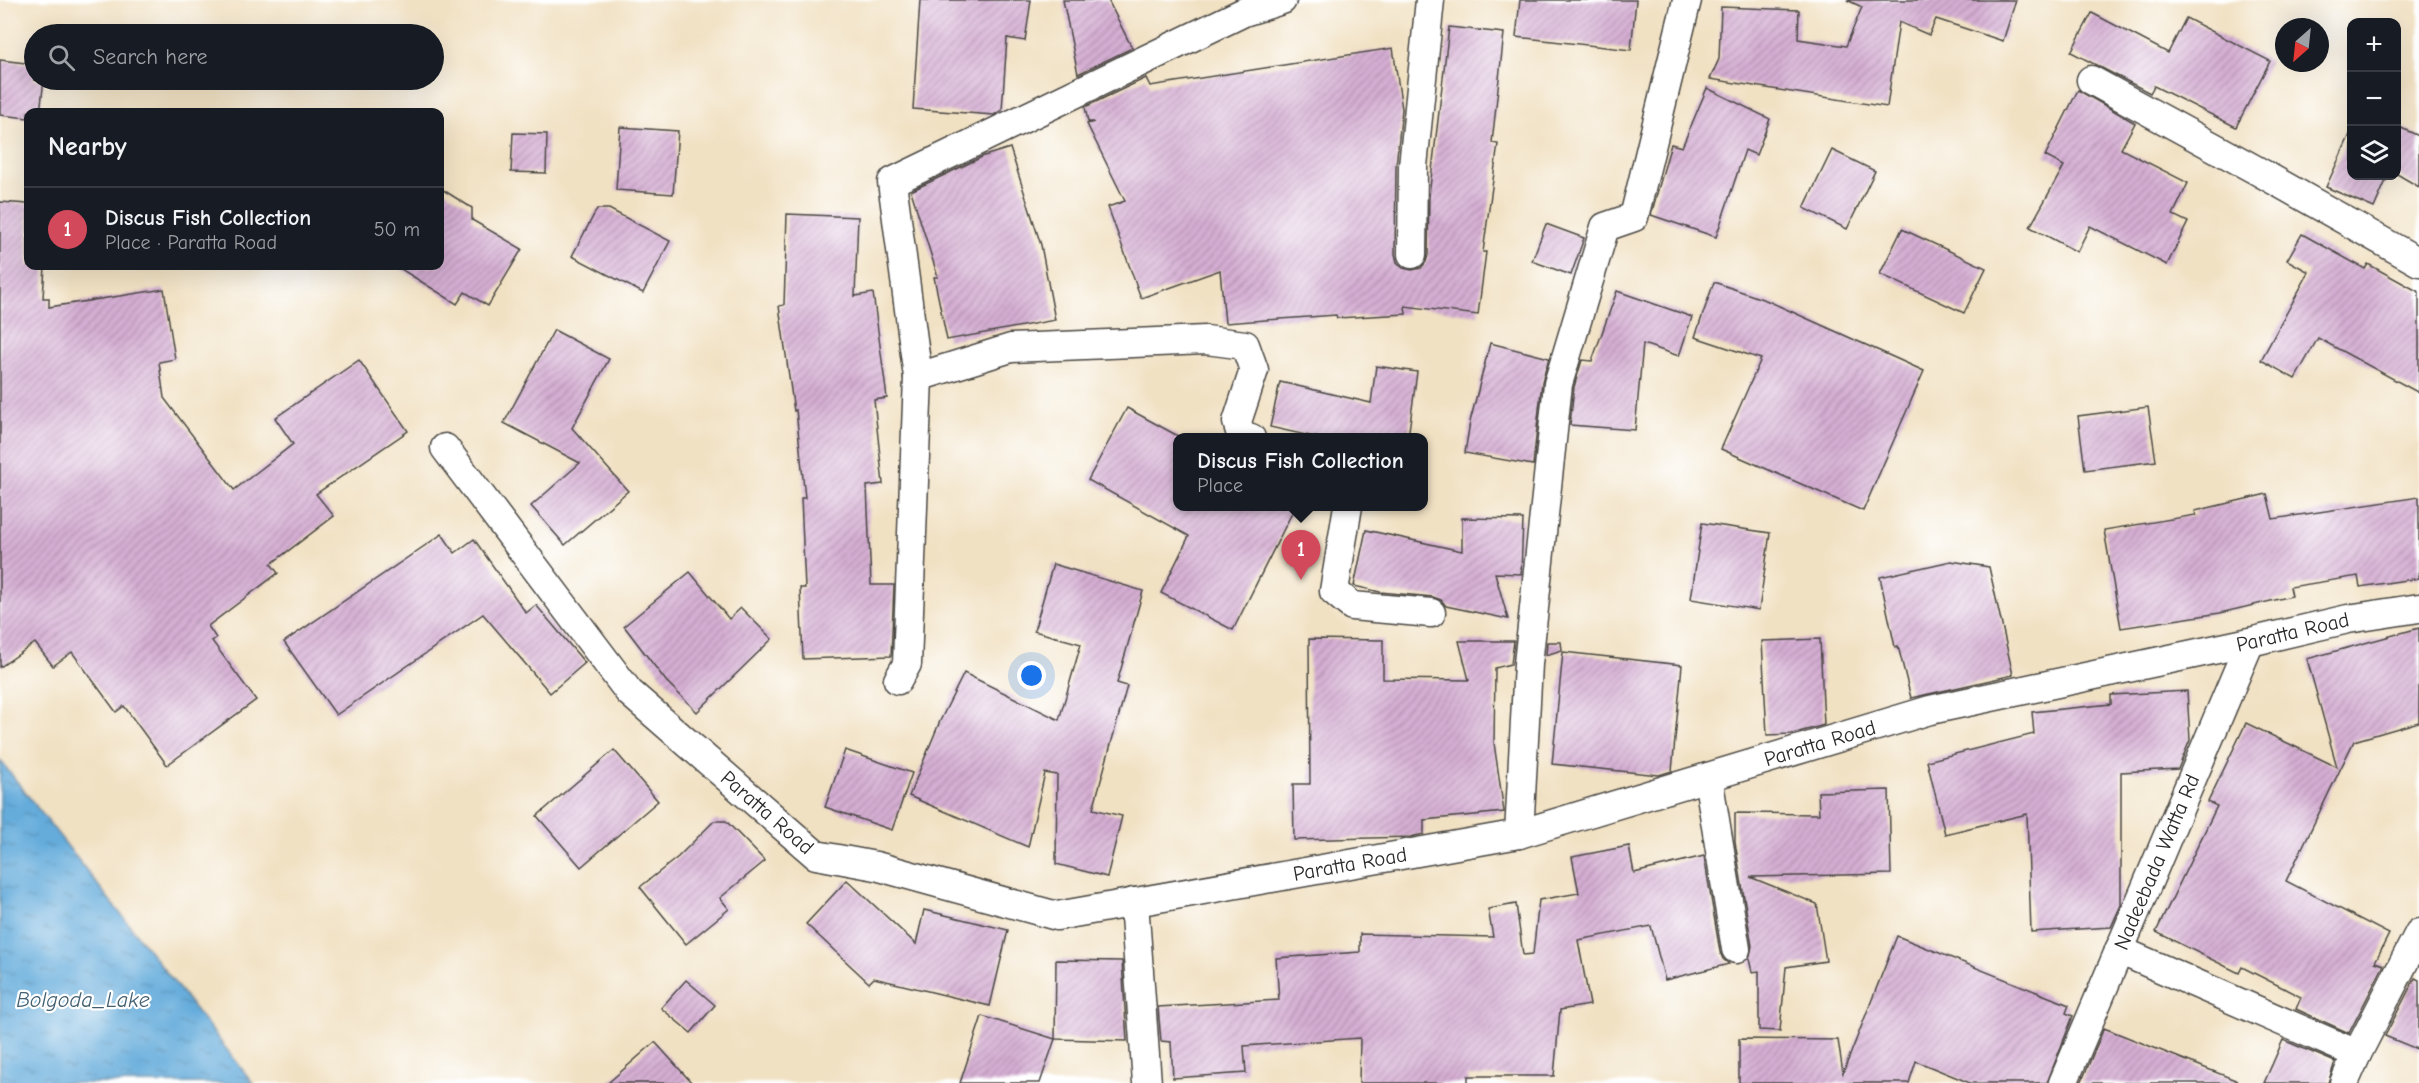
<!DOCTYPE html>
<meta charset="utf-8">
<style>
:root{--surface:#171b24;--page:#20242c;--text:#f1f3f6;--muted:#9ea1a6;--line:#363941;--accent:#d1495b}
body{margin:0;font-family:"Comic Neue",sans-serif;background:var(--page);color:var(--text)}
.controls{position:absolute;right:18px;top:18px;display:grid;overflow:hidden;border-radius:12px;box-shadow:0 6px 24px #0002}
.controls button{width:54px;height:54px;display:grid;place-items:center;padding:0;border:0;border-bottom:2px solid var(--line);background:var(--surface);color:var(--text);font:30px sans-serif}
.compass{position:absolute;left:2275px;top:18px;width:54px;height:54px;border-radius:50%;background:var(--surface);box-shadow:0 6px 24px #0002;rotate:207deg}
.you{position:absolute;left:1032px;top:676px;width:21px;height:21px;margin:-15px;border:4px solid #fff;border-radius:50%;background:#1a73e8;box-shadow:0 0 0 9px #1a73e833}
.badge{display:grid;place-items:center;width:39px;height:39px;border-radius:50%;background:var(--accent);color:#fff;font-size:20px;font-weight:700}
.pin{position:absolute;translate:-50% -50px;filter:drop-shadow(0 2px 3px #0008)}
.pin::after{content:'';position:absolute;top:32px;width:21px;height:18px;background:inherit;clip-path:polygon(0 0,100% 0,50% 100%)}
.popup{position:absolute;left:1173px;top:433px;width:255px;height:78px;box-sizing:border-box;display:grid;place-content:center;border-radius:12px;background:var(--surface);filter:drop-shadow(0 2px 4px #0005);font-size:20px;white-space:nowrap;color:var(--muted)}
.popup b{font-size:22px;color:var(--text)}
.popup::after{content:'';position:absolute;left:50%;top:100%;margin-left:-12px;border:12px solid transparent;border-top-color:var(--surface)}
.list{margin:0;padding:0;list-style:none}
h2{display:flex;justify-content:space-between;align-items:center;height:78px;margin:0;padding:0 24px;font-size:26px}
h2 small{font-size:20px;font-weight:400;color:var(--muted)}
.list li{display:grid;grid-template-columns:39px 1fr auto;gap:18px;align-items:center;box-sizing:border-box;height:84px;padding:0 24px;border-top:2px solid var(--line)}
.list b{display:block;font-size:22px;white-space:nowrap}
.list p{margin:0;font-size:20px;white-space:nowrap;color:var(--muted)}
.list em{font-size:20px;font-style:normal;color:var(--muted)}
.icon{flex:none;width:33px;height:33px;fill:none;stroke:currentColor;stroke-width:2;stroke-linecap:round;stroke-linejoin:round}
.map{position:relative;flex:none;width:2419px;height:1083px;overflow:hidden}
.search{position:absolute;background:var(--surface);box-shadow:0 6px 24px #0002;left:24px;top:24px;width:420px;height:66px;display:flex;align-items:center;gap:15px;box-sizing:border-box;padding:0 21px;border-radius:33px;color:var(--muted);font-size:22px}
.panel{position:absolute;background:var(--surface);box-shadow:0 6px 24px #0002;left:24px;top:108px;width:420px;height:162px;border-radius:12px}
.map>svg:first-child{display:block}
.water{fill:url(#water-ripples);stroke:#486c83;stroke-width:1.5}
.building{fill:url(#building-hatch)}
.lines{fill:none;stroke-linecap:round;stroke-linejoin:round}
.minor-casing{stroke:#494642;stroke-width:31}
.minor{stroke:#fff;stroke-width:28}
.labels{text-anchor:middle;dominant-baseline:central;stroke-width:4.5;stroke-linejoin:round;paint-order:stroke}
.street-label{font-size:21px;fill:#2b2b2b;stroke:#fff}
.water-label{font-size:22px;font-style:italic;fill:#425f71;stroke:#fff}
</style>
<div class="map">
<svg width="2419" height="1083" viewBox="0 0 2419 1083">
<defs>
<pattern id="water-ripples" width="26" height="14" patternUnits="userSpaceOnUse" patternTransform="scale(1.5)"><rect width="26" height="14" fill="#65acdb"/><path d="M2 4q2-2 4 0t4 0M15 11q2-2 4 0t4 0" fill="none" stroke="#538cb2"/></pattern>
<pattern id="building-hatch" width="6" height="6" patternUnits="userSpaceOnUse" patternTransform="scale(1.5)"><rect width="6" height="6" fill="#d6afd4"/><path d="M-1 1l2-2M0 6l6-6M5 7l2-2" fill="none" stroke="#ae8fac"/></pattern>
</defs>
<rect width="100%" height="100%" fill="#fff"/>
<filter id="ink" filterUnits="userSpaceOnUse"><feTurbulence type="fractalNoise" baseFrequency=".0167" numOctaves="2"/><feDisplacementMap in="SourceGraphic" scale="12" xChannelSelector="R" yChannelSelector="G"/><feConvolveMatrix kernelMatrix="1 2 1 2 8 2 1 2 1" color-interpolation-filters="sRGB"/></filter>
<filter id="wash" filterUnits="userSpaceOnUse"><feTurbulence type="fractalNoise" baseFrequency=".008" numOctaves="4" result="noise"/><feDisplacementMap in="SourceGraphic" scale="24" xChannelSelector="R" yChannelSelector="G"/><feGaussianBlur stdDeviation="1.35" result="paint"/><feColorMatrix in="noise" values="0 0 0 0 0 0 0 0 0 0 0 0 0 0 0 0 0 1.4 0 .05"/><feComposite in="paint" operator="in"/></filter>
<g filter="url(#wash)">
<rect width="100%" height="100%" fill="#f1e1c3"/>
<path class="water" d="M 0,760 L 253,1083 L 0,1083 Z"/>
<g id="blocks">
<g class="building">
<path d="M 920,0 L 1031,0 L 1025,41 L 1007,38 L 1002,110 L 994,115 L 913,109 Z"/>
<path d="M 1063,0 L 1108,0 L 1132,48 L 1078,74 Z"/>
<path d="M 1520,0 L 1636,0 L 1631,50 L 1516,37 Z"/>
<path d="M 1847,0 L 2016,0 L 2003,41 L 1936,19 L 1929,35 L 1899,22 L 1887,107 L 1710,79 L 1719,59 L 1721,7 L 1799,10 L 1798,39 L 1846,46 L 1862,7 Z"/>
<path d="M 2092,13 L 2168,53 L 2186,18 L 2270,61 L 2236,127 L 2154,86 L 2150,93 L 2071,52 Z"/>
<path d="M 1449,27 L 1504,33 L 1492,143 L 1498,144 L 1483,252 L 1486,252 L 1478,315 L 1405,306 L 1406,314 L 1337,318 L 1336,315 L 1225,323 L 1220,270 L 1141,298 L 1108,207 L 1125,201 L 1087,124 L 1094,122 L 1088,122 L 1085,107 L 1146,78 L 1150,86 L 1393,48 L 1402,109 L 1396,166 L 1395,254 L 1397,262 L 1403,268 L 1412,270 L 1421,268 L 1426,262 L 1428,255 L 1429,196 Z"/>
<path d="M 0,60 L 34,64 L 34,80 L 44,80 L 40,112 L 28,112 L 28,118 L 0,115 Z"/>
<path d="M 1707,88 L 1770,119 L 1756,155 L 1745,150 L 1716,237 L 1651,215 L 1671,144 L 1682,147 Z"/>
<path d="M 2078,90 L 2135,123 L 2121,149 L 2188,183 L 2173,215 L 2188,222 L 2167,265 L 2090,226 L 2077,252 L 2030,227 L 2064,166 L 2045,156 Z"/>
<path d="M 2397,126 L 2419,136 L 2419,187 L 2397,174 Z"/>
<path d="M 620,127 L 678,131 L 673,194 L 616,190 Z"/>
<path d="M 2352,130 L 2352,176 L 2388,176 L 2374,208 L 2326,187 Z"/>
<path d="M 513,133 L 547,134 L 546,173 L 511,172 Z"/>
<path d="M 1010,148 L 1041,245 L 1055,320 L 947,340 L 934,277 L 938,277 L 911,191 L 984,156 Z"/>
<path d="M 1832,150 L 1875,171 L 1847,229 L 1804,208 Z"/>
<path d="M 440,188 L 472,208 L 472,220 L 522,249 L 488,306 L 465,292 L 457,304 L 396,266 L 440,266 Z"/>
<path d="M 0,202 L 28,204 L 28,266 L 45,266 L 43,298 L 49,298 L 49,307 L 164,289 L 175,359 L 159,362 L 164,398 L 234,490 L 293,444 L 275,418 L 359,360 L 408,431 L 316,494 L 334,516 L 271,564 L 278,573 L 208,626 L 216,638 L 212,641 L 256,700 L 167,765 L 124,706 L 116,712 L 72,652 L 53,666 L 35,643 L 0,667 Z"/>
<path d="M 597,209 L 609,209 L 670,241 L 643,293 L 572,256 Z"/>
<path d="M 787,214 L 858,217 L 855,296 L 873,293 L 887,398 L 874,400 L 883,484 L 867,486 L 871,585 L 894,585 L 891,656 L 803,659 L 800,588 L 805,588 L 801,498 L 805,498 L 796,410 L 794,411 L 779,306 L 784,305 Z"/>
<path d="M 1546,224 L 1584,238 L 1571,275 L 1532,261 Z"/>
<path d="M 1902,229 L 1986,268 L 1964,313 L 1880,274 Z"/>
<path d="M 2302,234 L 2365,269 L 2368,264 L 2419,292 L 2419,393 L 2318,338 L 2295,379 L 2261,360 L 2309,272 L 2287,260 Z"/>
<path d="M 1714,282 L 1768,301 L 1924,371 L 1863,511 L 1721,449 L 1761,359 L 1695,337 Z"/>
<path d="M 1617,291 L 1692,317 L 1679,356 L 1643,344 L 1635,430 L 1570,425 L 1574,387 L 1582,360 L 1592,361 Z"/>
<path d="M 554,330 L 609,359 L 572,428 L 628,491 L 565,545 L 531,506 L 580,463 L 504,423 Z"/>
<path d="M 1490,343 L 1549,358 L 1542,382 L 1533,465 L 1465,453 L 1470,422 Z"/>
<path d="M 1376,366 L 1417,372 L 1408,438 L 1319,438 L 1270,427 L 1280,382 L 1371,403 Z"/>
<path d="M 2148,407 L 2156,461 L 2085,470 L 2078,416 Z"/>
<path d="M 1127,408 L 1178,436 L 1178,507 L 1295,507 L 1233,630 L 1161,593 L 1189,536 L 1088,480 Z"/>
<path d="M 2267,494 L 2273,519 L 2419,497 L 2419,578 L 2360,587 L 2358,576 L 2290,587 L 2292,596 L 2220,613 L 2121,628 L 2104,530 L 2196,515 L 2195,511 Z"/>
<path d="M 1462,518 L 1523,519 L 1521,574 L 1495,573 L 1508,619 L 1446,606 L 1441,600 L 1433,597 L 1380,592 L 1354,586 L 1366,530 L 1462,551 Z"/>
<path d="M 1702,523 L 1770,533 L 1759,610 L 1691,599 Z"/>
<path d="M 442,534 L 455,553 L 474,539 L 526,613 L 536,605 L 585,663 L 550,693 L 483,614 L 336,715 L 284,642 Z"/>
<path d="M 1951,561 L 1989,567 L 2013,675 L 1911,698 L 1898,646 L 1895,647 L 1880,577 Z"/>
<path d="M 1053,564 L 1143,591 L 1117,683 L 1127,686 L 1093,809 L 1122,816 L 1107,877 L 1056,864 L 1057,775 L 1045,773 L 1028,847 L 909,796 L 940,721 L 964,673 L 1059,720 L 1081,644 L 1034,631 Z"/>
<path d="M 690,572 L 729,619 L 741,608 L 772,639 L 697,712 L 666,681 L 624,626 Z"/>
<path d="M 2419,628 L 2419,722 L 2354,741 L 2286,881 L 2389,934 L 2375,962 L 2384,965 L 2349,1033 L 2296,1009 L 2301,997 L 2242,967 L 2239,973 L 2156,932 L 2217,806 L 2208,802 L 2246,723 L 2337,767 L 2307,659 Z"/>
<path d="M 1309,639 L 1383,640 L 1383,679 L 1469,680 L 1459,641 L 1514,641 L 1511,664 L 1495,668 L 1494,743 L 1504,812 L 1424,820 L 1424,834 L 1410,837 L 1294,840 L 1293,784 L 1310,784 Z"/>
<path d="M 1820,639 L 1824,725 L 1792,734 L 1767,735 L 1762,641 Z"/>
<path d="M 1547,642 L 1561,642 L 1562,650 L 1546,655 Z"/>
<path d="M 1563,652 L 1682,665 L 1672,771 L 1659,775 L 1552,764 Z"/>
<path d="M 2187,691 L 2190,740 L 2178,769 L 2121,772 L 2121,905 L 2111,927 L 2031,932 L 2027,814 L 1945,834 L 1927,761 L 2034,734 L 2032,712 L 2111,704 L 2111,695 Z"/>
<path d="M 614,750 L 658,801 L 581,867 L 537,816 Z"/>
<path d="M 845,750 L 912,773 L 892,830 L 825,807 Z"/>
<path d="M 1889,790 L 1891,874 L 1750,877 L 1817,904 L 1826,961 L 1786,967 L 1780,1031 L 1759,1030 L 1759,971 L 1752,972 L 1749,959 L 1752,946 L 1735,842 L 1735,813 L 1819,814 L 1818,792 Z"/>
<path d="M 714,821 L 726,821 L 765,861 L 720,898 L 729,909 L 686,944 L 640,887 L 678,857 Z"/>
<path d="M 1629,846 L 1634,873 L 1704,856 L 1720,952 L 1723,959 L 1729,964 L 1665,980 L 1651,926 L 1578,940 L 1590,1005 L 1560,1010 L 1554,1076 L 1468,1076 L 1468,1083 L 1359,1083 L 1360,1038 L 1244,1046 L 1246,1073 L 1173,1078 L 1171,1042 L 1161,1041 L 1158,1007 L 1279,1000 L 1276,958 L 1360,952 L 1360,934 L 1493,937 L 1488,909 L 1516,904 L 1523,955 L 1533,954 L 1539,900 L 1579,893 L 1572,857 Z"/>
<path d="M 847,880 L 916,944 L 924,910 L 1008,930 L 990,1006 L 874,978 L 869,983 L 806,924 Z"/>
<path d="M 1897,936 L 2069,1005 L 2066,1013 L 2073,1016 L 2047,1083 L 1970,1083 L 1916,1061 L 1909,1083 L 1739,1083 L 1739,1039 L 1838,1040 L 1843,1073 Z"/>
<path d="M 1056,960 L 1122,961 L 1127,1041 L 1055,1039 Z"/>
<path d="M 2415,978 L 2419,980 L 2419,1050 L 2385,1036 Z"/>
<path d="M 686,980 L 715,1005 L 691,1033 L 661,1008 Z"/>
<path d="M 982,1016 L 1055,1039 L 1040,1083 L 960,1083 Z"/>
<path d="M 2104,1028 L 2238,1081 L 2238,1083 L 2081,1083 Z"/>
<path d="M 2283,1040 L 2335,1062 L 2328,1083 L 2264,1083 Z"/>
<path d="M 655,1042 L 692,1083 L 608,1083 Z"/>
</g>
</g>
</g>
<g filter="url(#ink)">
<use href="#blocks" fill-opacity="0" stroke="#494642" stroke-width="1.5"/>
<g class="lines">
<g class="minor-casing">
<g id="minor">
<path d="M 2091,80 L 2256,170 L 2419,262"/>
<path d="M 1412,254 L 1413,166 L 1430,0"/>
<path d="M 918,377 L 1011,348 L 1206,340 L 1245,345 L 1254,370 L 1237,422 L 1241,435 L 1251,438"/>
<path id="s1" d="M 445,448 L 629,692 L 816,855 L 876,866 L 1057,916 L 1519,834 L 1930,710 L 2250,642 L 2348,619 L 2419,608"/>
<path d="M 1348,506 L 1334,591 L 1352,606 L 1431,613"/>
<path d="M 898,680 L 907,664 L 918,377 L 892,182 L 1244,12 L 1282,0"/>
<path d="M 1708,777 L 1736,949"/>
<path d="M 1519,834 L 1528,664 L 1558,384 L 1605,227 L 1634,217 L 1687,0"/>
<path d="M 1134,902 L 1147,1083"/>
<path d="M 2119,950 L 2357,1054 L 2344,1083"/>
<path d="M 2357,1054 L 2419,933"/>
<path id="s2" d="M 2063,1083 L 2250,642"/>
</g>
</g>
<use href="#minor" class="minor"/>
</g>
</g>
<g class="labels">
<g class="street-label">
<text stroke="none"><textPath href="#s1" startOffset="2072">Paratta Road</textPath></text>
<text stroke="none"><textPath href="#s1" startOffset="1586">Paratta Road</textPath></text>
<text stroke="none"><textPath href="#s1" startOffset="489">Paratta Road</textPath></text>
<text stroke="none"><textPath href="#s2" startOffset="240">Nadeebada Watta Rd</textPath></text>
<text stroke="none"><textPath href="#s1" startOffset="1100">Paratta Road</textPath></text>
</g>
<g class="water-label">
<text x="83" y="1000">Bolgoda_Lake</text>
</g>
</g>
</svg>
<div class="controls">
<button>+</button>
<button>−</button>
<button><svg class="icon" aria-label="layers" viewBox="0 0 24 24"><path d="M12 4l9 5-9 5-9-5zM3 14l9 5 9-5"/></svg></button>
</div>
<svg class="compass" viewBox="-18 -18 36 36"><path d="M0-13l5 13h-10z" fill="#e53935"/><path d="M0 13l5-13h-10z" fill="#9ea1a6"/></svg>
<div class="you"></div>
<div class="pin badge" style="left:1301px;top:580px">1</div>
<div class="popup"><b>Discus Fish Collection</b>Place</div>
<div class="search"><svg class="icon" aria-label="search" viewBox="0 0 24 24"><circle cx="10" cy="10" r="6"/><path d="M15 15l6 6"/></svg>Search here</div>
<section class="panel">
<h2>Nearby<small></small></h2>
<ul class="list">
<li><span class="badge">1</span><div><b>Discus Fish Collection</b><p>Place · Paratta Road</p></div><em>50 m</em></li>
</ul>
</section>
</div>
